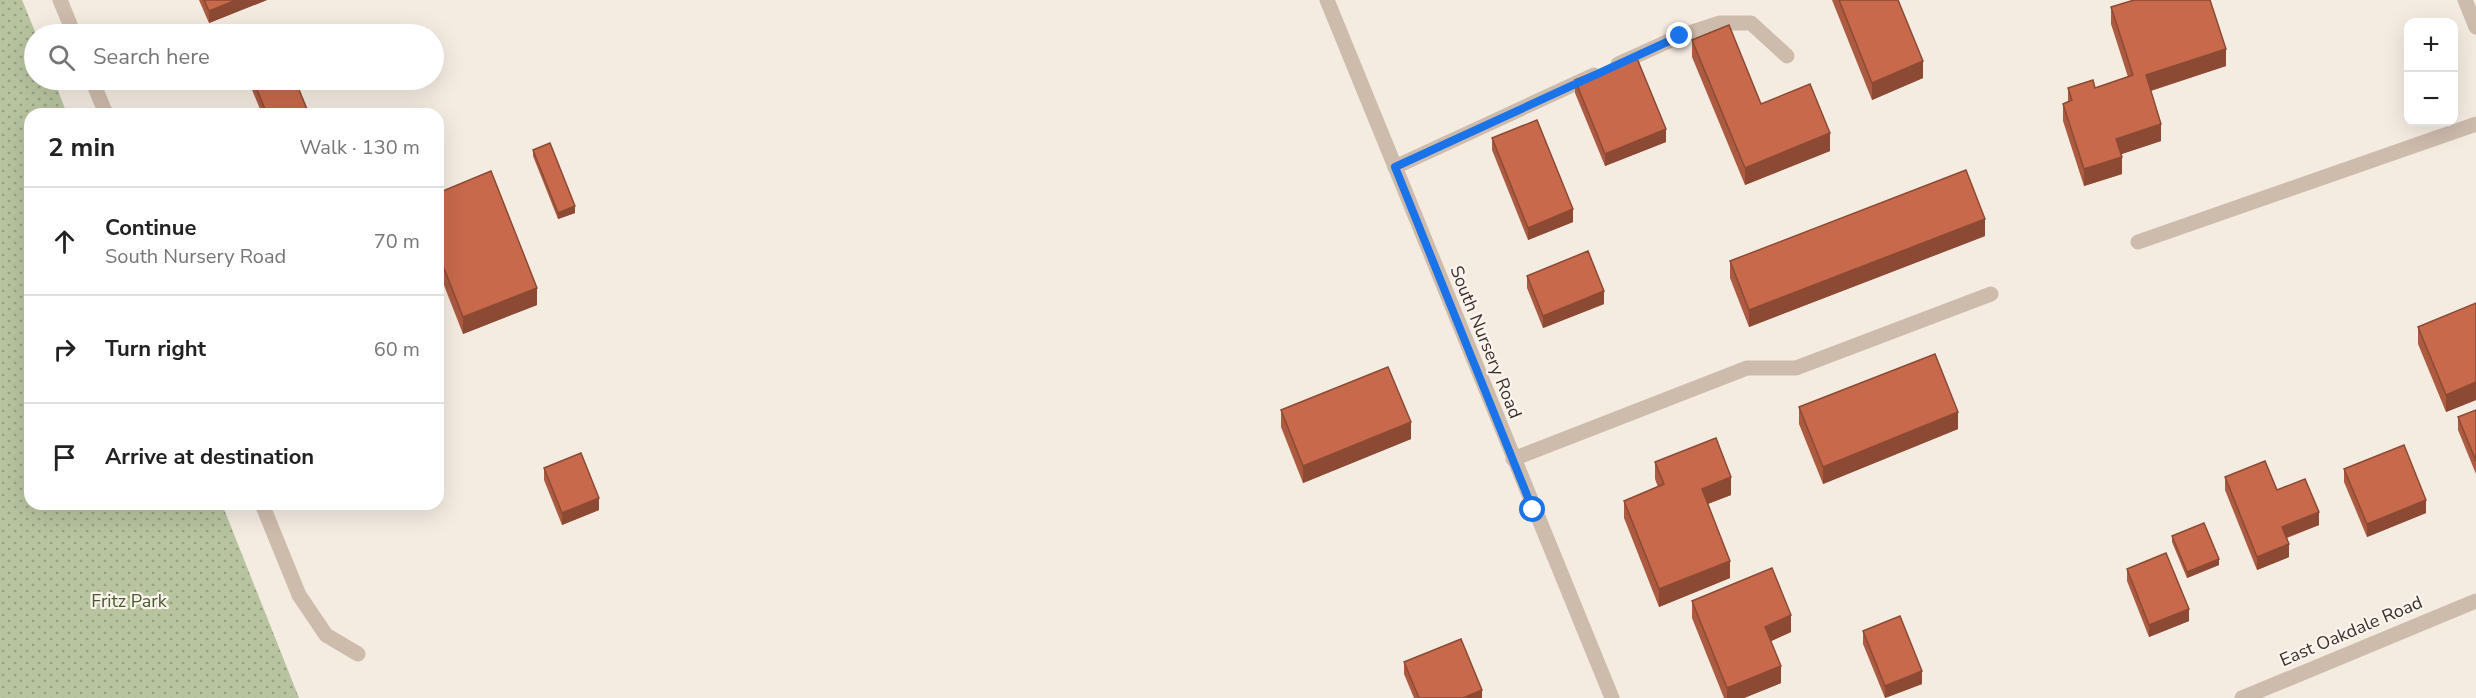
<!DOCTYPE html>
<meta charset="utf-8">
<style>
:root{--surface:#fff;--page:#f6f6f6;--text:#222;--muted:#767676;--line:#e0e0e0}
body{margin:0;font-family:"Nunito Sans",sans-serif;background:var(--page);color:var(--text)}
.controls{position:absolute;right:18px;top:18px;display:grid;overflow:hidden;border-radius:12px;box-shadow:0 6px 24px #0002}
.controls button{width:54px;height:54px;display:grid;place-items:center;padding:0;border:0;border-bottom:2px solid var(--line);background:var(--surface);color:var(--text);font:30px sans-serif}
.stop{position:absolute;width:18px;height:18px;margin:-14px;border:4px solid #1a73e8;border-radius:50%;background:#fff}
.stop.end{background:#1a73e8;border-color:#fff;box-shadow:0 2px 6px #0008}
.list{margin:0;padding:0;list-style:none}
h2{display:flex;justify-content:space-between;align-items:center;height:78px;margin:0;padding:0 24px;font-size:26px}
h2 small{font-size:20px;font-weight:400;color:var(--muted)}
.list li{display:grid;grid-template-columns:39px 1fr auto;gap:18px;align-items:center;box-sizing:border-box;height:108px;padding:0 24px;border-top:2px solid var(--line)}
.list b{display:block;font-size:22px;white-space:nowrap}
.list p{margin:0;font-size:20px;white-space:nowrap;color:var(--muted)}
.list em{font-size:20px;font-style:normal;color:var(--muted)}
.icon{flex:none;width:33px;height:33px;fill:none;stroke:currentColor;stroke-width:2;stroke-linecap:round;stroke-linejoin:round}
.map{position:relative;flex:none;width:2476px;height:698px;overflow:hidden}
.search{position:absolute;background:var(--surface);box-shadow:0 6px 24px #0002;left:24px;top:24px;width:420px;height:66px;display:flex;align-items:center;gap:15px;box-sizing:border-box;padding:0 21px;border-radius:33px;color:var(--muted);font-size:22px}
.panel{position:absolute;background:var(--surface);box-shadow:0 6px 24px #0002;left:24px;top:108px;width:420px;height:402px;border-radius:18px}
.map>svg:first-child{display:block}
.grass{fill:url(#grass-dots)}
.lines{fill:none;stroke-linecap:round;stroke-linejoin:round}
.service{stroke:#cdbbac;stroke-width:15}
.minor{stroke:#cdbbac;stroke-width:15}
.tertiary{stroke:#cdbbac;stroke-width:15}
.wall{fill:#ac5a40}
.shaded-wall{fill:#8c4a34}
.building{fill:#c8694b;stroke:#8c4a34;stroke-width:1.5}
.route{stroke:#1a73e8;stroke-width:8}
.labels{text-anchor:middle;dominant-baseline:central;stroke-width:4.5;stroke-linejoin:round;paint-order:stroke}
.street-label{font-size:18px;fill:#3b302b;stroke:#fbf5ee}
.park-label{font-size:18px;fill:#4a5a2e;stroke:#fbf5ee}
</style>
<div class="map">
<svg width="2476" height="698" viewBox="0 0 2476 698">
<defs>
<pattern id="grass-dots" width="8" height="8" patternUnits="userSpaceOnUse" patternTransform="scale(1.5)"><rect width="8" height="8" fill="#b8c4a0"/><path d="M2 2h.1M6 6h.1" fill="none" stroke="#97a083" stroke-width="1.8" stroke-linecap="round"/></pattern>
</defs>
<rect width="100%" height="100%" fill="#f4ebe1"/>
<path class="grass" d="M 0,0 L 22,0 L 36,34 L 34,80 L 54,80 L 67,114 L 30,114 L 30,504 L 222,504 L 299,698 L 0,698 Z"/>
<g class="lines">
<g class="service">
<path d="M 1618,64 L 1680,36 L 1720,23 L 1751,23 L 1787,56"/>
<path d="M 1395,167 L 1594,75"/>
<path d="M 2138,242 L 2476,124"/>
<path d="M 1513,459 L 1747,368 L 1796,368 L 1991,294"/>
</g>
<g class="minor">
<path d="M 60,0 L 74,34"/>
<path d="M 2465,0 L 2476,27"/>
<path d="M 92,80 L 106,114"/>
<path d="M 262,504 L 299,595 L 326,635 L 358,654"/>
</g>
<g class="tertiary">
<path d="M 1327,0 L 1612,698"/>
<path d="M 2242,698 L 2476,601"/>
</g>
</g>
<g class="wall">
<path d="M 199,0 L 267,0 L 209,23 Z"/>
<path d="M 1832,0 L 1898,0 L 1923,78 L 1872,100 Z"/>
<path d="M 2111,7 L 2226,66 L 2151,91 L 2161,141 L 2121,154 L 2122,174 L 2084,186 L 2063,121 L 2063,104 L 2068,102 L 2068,88 L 2095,88 L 2128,77 L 2111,24 Z"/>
<path d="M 1692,40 L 1761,104 L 1830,151 L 1745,185 L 1692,57 Z"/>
<path d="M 248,80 L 295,80 L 309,114 L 262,114 Z"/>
<path d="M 1575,80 L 1666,142 L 1605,166 L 1575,93 Z"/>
<path d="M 1492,138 L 1573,222 L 1528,240 L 1492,150 Z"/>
<path d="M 533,150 L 575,213 L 558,219 L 533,156 Z"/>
<path d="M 438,193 L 537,305 L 463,334 L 438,270 Z"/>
<path d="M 1985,236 L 1749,327 L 1730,278 L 1730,261 Z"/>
<path d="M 1527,276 L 1604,304 L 1543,328 L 1527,288 Z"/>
<path d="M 2476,303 L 2476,400 L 2446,412 L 2418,344 L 2418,327 Z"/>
<path d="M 1799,407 L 1958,429 L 1823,484 L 1799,424 Z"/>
<path d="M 1281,410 L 1411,439 L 1303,483 L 1281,427 Z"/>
<path d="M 2476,410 L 2476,474 L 2458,430 L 2458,417 Z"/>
<path d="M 1655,462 L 1731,495 L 1708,504 L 1730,578 L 1659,607 L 1624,518 L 1624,501 L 1658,487 L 1655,479 Z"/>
<path d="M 544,468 L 599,510 L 562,525 L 544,480 Z"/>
<path d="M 2344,469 L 2426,513 L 2367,537 L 2344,482 Z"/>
<path d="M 2225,477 L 2277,490 L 2319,525 L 2287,538 L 2289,557 L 2257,570 L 2225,490 Z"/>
<path d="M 2172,536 L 2219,565 L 2187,578 L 2172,542 Z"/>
<path d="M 2127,569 L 2189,621 L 2149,637 L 2127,581 Z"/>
<path d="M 1692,601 L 1791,632 L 1771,641 L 1781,683 L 1744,698 L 1724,698 L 1692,618 Z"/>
<path d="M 1863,631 L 1922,684 L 1885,698 L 1863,644 Z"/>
<path d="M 1404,662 L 1482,698 L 1414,698 L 1404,674 Z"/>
</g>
<g class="shaded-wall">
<path d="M 236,0 L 267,0 L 209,23 L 209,11 Z"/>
<path d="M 2226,49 L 2226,66 L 2146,92 L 2146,75 Z"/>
<path d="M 1923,61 L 1923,78 L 1872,100 L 1872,83 Z"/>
<path d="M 2161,124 L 2161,141 L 2116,156 L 2116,139 Z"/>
<path d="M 1666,129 L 1666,142 L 1605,166 L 1605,154 Z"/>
<path d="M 1830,133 L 1830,151 L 1745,185 L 1745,168 Z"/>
<path d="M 2122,157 L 2122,174 L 2084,186 L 2084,169 Z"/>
<path d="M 575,206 L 575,213 L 558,219 L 558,213 Z"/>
<path d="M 1573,209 L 1573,222 L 1528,240 L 1528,228 Z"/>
<path d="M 1985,219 L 1985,236 L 1749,327 L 1749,310 Z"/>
<path d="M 537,288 L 537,305 L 463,334 L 463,317 Z"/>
<path d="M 1604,291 L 1604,304 L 1543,328 L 1543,316 Z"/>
<path d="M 2476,382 L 2476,400 L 2446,412 L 2446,395 Z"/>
<path d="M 1958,412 L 1958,429 L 1823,484 L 1823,467 Z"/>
<path d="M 1411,422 L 1411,439 L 1303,483 L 1303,466 Z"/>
<path d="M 1731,477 L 1731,495 L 1702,506 L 1702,489 Z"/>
<path d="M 599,498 L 599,510 L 562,525 L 562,513 Z"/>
<path d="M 2426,500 L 2426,513 L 2367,537 L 2367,524 Z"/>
<path d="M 2319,512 L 2319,525 L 2282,539 L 2282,527 Z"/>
<path d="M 2289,544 L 2289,557 L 2257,570 L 2257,557 Z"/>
<path d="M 2219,559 L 2219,565 L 2187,578 L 2187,572 Z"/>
<path d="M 1730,561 L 1730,578 L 1659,607 L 1659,589 Z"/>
<path d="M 2189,609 L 2189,621 L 2149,637 L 2149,625 Z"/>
<path d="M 1791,615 L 1791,632 L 1765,644 L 1765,627 Z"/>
<path d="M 1781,666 L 1781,683 L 1744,698 L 1727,698 L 1727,688 Z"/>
<path d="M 1922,671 L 1922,684 L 1885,698 L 1885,686 Z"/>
<path d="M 1482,690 L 1482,698 L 1463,698 Z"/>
</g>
<g class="building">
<path d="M 204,0 L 236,0 L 209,11 Z"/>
<path d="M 1839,0 L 1898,0 L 1923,61 L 1872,83 Z"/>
<path d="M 2134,0 L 2210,0 L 2226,49 L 2146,75 L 2161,124 L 2116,139 L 2122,157 L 2084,169 L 2063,104 L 2072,100 L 2068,88 L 2093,80 L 2095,88 L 2133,75 L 2111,7 Z"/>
<path d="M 1729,25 L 1761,104 L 1810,84 L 1830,133 L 1745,168 L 1692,40 Z"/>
<path d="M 1636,56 L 1666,129 L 1605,154 L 1575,80 Z"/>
<path d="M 253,80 L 295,80 L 309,114 L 267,114 Z"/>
<path d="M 1537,120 L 1573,209 L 1528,228 L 1492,138 Z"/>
<path d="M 550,143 L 575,206 L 558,213 L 533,150 Z"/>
<path d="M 1966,170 L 1985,219 L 1749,310 L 1730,261 Z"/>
<path d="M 491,171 L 537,288 L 463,317 L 438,253 L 438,193 Z"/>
<path d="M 1588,251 L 1604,291 L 1543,316 L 1527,276 Z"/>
<path d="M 2476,303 L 2476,382 L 2446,395 L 2418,327 Z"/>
<path d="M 1935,354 L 1958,412 L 1823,467 L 1799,407 Z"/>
<path d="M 1388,367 L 1411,422 L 1303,466 L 1281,410 Z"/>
<path d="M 2476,410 L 2476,461 L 2458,417 Z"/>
<path d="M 1716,438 L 1731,477 L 1702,489 L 1730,561 L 1659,589 L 1624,501 L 1664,484 L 1655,462 Z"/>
<path d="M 2404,445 L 2426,500 L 2367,524 L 2344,469 Z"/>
<path d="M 581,453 L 599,498 L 562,513 L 544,468 Z"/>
<path d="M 2265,461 L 2277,490 L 2305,479 L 2319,512 L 2282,527 L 2289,544 L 2257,557 L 2225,477 Z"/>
<path d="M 2204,523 L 2219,559 L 2187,572 L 2172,536 Z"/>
<path d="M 2166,553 L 2189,609 L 2149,625 L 2127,569 Z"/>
<path d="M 1772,568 L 1791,615 L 1765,627 L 1781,666 L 1727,688 L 1692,601 Z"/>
<path d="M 1900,616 L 1922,671 L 1885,686 L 1863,631 Z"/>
<path d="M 1461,639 L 1482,690 L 1463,698 L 1419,698 L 1404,662 Z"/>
</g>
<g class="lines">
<path class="route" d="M 1533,510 L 1395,167 L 1680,36"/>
</g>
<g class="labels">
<g class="street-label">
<text transform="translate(1486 342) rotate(68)">South Nursery Road</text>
<text transform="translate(2351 631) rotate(-23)">East Oakdale Road</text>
</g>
<g class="park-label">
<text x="129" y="601">Fritz Park</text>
</g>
</g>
</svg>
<div class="controls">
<button>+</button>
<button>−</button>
</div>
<div class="stop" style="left:1533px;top:510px"></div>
<div class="stop end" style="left:1680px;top:36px"></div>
<div class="search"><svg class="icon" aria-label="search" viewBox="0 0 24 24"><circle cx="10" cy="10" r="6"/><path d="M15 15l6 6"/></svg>Search here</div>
<section class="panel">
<h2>2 min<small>Walk · 130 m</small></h2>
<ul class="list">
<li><svg class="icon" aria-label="ahead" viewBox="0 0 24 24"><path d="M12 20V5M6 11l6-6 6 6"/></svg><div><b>Continue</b><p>South Nursery Road</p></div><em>70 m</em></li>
<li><svg class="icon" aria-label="right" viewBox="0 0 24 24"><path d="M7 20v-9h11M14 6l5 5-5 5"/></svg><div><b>Turn right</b></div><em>60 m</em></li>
<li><svg class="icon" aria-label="arrive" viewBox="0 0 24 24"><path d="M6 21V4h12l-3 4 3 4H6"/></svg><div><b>Arrive at destination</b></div></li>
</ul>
</section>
</div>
